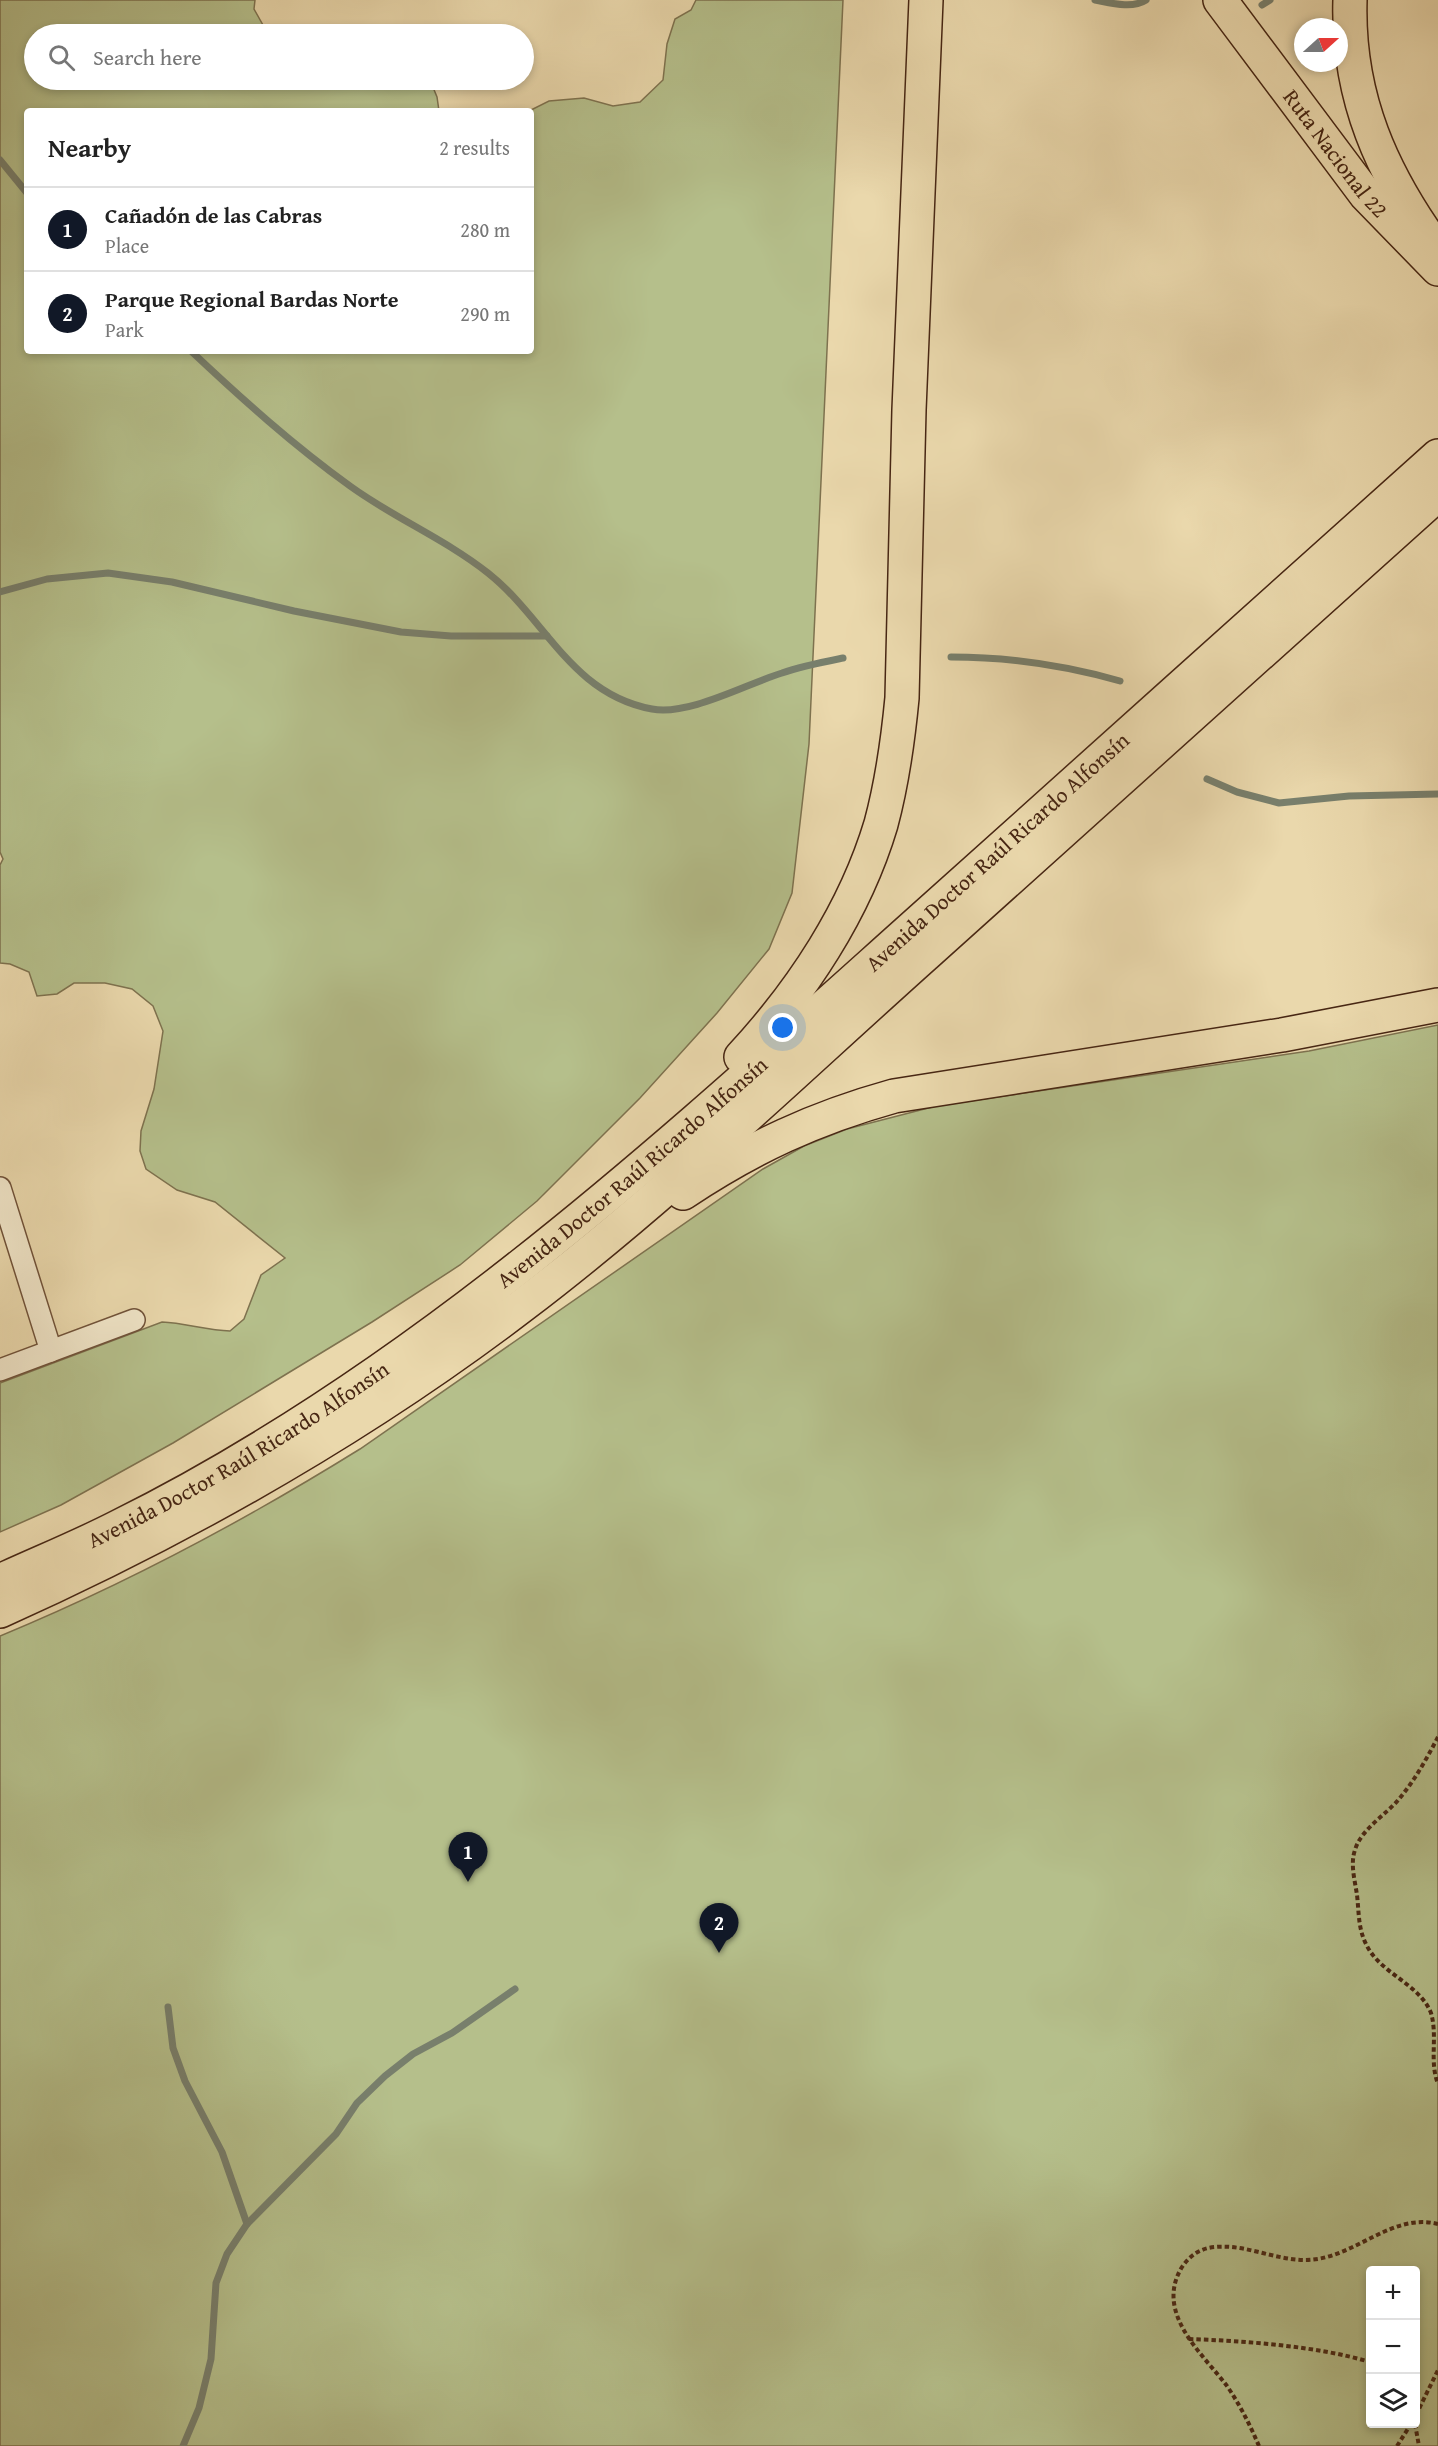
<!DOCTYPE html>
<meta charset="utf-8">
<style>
:root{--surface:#fff;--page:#f2f2f2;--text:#222;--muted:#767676;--line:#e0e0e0;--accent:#111827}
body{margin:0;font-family:"Gentium Book Plus",serif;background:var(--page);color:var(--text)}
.controls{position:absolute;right:18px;bottom:18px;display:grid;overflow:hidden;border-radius:6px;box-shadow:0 3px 9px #0003}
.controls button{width:54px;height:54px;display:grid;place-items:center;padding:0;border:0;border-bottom:2px solid var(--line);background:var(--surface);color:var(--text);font:30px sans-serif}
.compass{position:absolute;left:1294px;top:18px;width:54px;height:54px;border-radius:50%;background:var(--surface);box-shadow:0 3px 9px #0003;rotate:69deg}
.you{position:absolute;left:783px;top:1028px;width:21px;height:21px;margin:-15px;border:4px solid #fff;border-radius:50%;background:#1a73e8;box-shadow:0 0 0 9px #1a73e833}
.badge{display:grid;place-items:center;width:39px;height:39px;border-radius:50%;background:var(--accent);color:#fff;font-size:20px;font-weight:700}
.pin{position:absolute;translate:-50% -50px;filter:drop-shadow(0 2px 3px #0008)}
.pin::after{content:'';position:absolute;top:32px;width:21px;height:18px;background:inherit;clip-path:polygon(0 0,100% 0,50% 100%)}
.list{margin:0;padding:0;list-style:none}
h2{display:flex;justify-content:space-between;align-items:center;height:78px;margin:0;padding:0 24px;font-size:26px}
h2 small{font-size:20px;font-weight:400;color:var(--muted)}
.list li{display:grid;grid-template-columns:39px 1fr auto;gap:18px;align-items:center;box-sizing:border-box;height:84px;padding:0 24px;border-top:2px solid var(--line)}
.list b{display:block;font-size:22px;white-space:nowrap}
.list p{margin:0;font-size:20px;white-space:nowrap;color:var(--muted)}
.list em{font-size:20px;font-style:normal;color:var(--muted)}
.icon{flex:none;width:33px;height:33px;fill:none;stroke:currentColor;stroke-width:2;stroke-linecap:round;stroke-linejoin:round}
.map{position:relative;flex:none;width:1438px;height:2446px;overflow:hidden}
.search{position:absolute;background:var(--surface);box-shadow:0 3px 9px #0003;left:24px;top:24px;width:510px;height:66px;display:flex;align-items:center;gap:15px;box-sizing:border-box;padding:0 21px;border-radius:33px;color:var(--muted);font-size:22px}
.panel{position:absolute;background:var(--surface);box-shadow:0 3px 9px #0003;left:24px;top:108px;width:510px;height:246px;border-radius:6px}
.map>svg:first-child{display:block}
.green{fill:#b5bf8b;stroke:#7e724f;stroke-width:1.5;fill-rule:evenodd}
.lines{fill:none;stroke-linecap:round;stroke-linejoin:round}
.stream{stroke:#787f6c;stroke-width:7}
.minor-casing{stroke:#705239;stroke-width:24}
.trunk-casing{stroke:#472613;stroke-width:36}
.motorway-casing{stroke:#472613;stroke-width:36}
.path{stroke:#472613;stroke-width:4;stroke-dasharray:4.5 3;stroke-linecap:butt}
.minor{stroke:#f1e6c9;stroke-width:21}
.trunk{stroke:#ead8ac;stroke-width:33}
.motorway{stroke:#ead8ac;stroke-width:33}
.labels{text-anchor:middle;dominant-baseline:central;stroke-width:4.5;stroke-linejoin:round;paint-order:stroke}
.street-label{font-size:22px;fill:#472613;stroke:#f1e6c9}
</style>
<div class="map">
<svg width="1438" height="2446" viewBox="0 0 1438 2446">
<rect width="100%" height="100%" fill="#ead8ac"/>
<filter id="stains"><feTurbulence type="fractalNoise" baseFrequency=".00333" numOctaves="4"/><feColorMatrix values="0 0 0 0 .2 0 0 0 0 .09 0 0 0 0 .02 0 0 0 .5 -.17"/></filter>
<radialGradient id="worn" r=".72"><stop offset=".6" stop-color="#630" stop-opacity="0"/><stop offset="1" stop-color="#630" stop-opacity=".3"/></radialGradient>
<g class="green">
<path d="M 0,0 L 255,0 L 254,9 L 268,34 L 34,34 L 34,80 L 430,80 L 437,97 L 439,111 L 27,111 L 27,351 L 531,351 L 529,111 L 549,101 L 584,98 L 613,106 L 640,102 L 663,80 L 667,44 L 675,19 L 691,10 L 696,0 L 843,0 L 809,744 L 792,893 L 769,949 L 717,1013 L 640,1098 L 537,1201 L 460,1265 L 372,1322 L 173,1443 L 61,1505 L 0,1532 L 0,1383 L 162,1322 C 185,1323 206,1330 230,1331 L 244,1319 L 261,1275 L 285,1258 L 215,1202 L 177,1190 L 146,1169 L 140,1151 L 141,1131 L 154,1089 L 163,1031 L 153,1006 L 132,989 L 105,983 L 74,983 L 57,994 L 37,996 L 29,972 L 10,964 L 0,963 L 0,865 L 3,859 L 0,852 Z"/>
<path d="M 380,25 L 399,34 L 338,34 L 352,28 Z"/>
<path d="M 1438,1025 L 1438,2446 L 0,2446 L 0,1636 C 126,1584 244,1521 360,1449 L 763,1169 L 804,1146 L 847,1129 L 936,1106 L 1309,1051 ZM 1370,2270 L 1416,2270 L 1416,2424 L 1370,2424 Z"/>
</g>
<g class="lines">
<g class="stream">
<path d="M 1095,0 C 1111,3 1132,9 1146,0"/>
<path d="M 1262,5 L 1270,0"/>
<path d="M 0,160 L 27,193"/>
<path d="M 191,351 C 242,399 293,445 350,486 C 394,518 445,539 488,573 C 546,619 571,694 652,709 C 689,716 746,684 782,673 C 802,666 823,662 843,658"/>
<path d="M 0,592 L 47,579 L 108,573 L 172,582 L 294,611 L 401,632 L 451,636 L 547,636"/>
<path d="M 951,657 C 1010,657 1064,665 1120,681"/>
<path d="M 1207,779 L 1237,792 L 1279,803 L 1349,796 L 1438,794"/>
<path d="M 168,2007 L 173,2048 L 185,2081 L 222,2152 L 247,2224"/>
<path d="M 183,2446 L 199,2408 L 211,2359 L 216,2283 L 227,2254 L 247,2224 L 336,2134 L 357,2103 L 385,2076 L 413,2054 L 452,2033 L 515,1989"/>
</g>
<g class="minor-casing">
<g id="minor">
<path d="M 0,1188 L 51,1351"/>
<path d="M 0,1370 L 134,1320"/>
</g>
</g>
<g class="trunk-casing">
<g id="trunk">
<path id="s1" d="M 1220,0 L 1366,195 L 1438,269"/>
</g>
</g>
<g class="motorway-casing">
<g id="motorway">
<path d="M 1350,0 C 1347,97 1382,174 1438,251"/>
<path d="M 741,1057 C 802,991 855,911 881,824 C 892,783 898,740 902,698 L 909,410 L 926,0"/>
<path d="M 683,1193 C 752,1147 815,1118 894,1096 L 1282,1035 L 1438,1005"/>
<path id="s2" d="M 0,1581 C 39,1563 79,1547 118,1527 C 413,1381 660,1154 903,936 C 1081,776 1260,616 1438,456"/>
<path d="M 0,1611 C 185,1528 362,1428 523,1305 C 664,1198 793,1073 925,955 C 1096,801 1267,647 1438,494"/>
</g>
</g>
<g class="path">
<path d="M 1438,1737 C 1427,1758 1415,1780 1399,1799 C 1386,1815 1361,1829 1355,1850 C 1350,1864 1355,1881 1357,1895 C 1359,1912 1358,1928 1366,1944 C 1380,1974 1419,1983 1431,2013 C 1438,2037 1429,2061 1438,2084"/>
<path d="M 1189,2339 C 1245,2341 1317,2346 1370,2362"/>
<path d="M 1416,2415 L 1438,2370"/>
<path d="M 1415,2424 L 1419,2446"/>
<path d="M 1259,2446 C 1250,2425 1240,2405 1227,2386 C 1202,2353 1154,2313 1182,2267 C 1190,2255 1201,2248 1215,2247 C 1245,2244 1275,2260 1305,2260 C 1354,2260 1390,2212 1438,2224"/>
<path d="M 1397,2446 L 1411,2424"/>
</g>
<use href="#minor" class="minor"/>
<use href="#trunk" class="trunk"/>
<use href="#motorway" class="motorway"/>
</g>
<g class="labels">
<g class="street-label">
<text stroke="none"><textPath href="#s1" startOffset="192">Ruta Nacional 22</textPath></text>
<text stroke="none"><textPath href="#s2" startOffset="1242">Avenida Doctor Raúl Ricardo Alfonsín</textPath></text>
<text stroke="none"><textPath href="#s2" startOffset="756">Avenida Doctor Raúl Ricardo Alfonsín</textPath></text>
<text stroke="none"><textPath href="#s2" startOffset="270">Avenida Doctor Raúl Ricardo Alfonsín</textPath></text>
</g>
</g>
<rect width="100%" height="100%" filter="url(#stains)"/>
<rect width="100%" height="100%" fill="url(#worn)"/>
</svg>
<div class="controls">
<button>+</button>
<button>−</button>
<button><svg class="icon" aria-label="layers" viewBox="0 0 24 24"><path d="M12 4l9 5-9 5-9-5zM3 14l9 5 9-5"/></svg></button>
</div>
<svg class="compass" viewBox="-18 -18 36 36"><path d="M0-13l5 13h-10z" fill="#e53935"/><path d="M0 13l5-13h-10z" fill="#767676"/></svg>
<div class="you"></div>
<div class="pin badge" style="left:468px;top:1882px">1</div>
<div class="pin badge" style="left:719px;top:1953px">2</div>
<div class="search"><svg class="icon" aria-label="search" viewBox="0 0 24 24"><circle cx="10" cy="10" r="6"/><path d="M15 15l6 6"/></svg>Search here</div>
<section class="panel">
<h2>Nearby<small>2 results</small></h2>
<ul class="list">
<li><span class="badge">1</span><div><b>Cañadón de las Cabras</b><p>Place</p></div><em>280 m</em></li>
<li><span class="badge">2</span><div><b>Parque Regional Bardas Norte</b><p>Park</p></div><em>290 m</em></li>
</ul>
</section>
</div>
